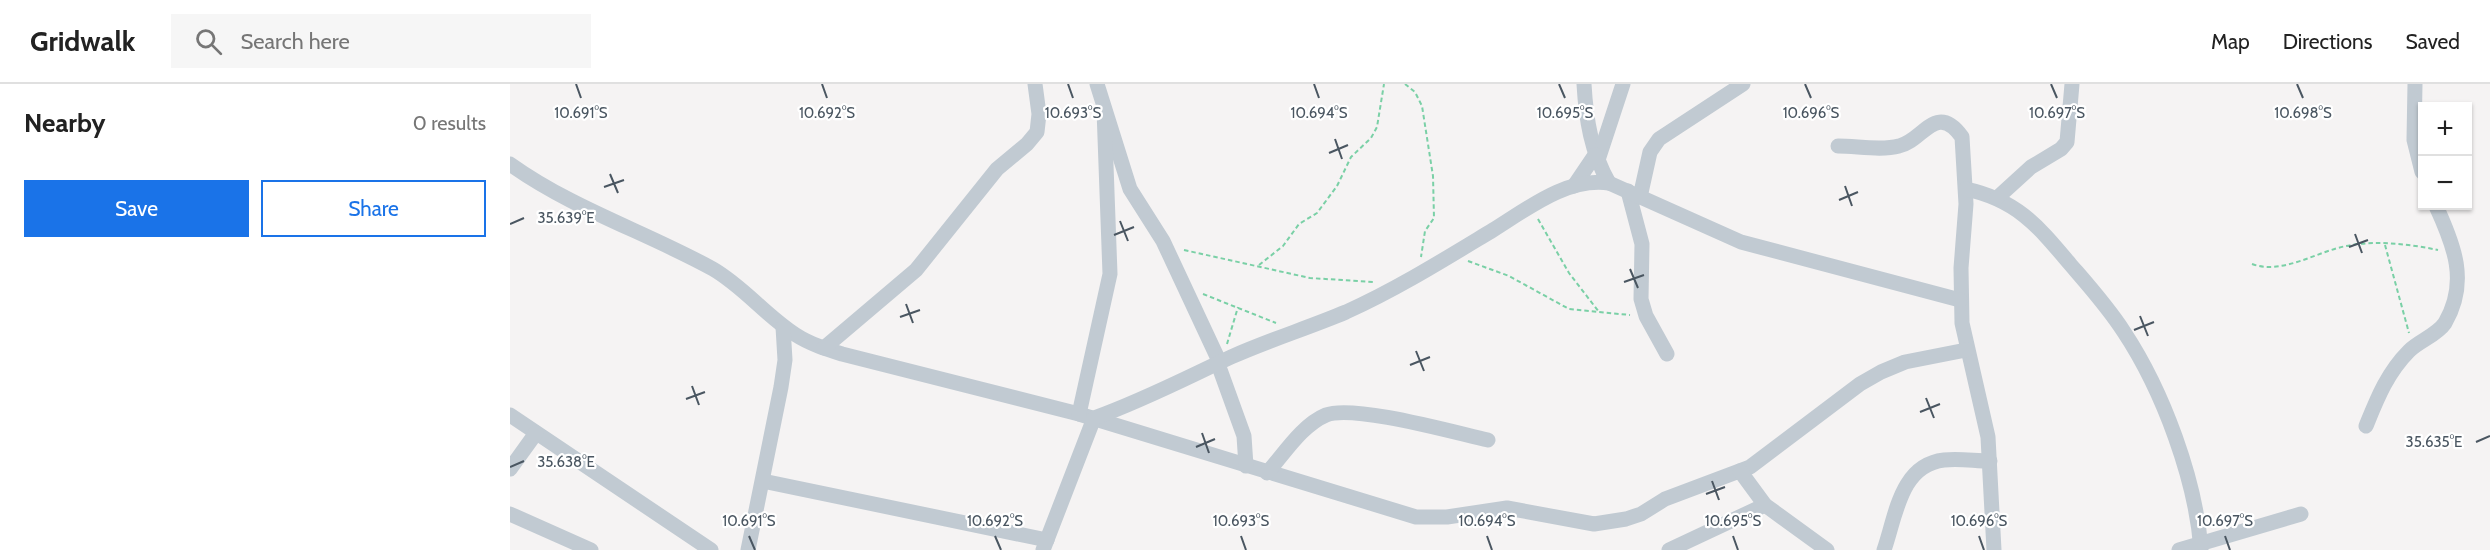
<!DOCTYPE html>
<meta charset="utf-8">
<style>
:root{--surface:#fff;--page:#f6f6f6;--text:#222;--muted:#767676;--line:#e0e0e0;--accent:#1a73e8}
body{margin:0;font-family:Cabin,sans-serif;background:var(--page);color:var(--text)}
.controls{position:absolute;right:18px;top:18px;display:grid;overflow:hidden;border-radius:0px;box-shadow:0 2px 4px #0004}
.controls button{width:54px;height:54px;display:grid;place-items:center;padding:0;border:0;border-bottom:2px solid var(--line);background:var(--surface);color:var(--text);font:30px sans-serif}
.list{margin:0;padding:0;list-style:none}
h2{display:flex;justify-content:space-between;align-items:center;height:78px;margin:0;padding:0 24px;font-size:26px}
h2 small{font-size:20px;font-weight:400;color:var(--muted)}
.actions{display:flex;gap:12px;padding:18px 24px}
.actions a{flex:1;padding:14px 0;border:2px solid var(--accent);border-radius:0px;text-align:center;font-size:21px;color:var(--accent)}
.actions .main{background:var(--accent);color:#fff}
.icon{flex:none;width:33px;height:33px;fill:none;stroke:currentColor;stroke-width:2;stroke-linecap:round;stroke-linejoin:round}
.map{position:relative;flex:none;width:1980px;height:466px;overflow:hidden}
header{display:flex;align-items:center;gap:36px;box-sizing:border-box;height:84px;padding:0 30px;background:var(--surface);border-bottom:2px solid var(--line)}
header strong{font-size:28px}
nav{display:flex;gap:33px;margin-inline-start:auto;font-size:21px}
.search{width:420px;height:54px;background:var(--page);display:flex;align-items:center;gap:15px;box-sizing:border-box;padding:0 21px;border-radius:0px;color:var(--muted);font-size:22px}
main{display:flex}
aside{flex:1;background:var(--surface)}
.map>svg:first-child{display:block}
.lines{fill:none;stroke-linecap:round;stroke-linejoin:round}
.path{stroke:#7ad0a6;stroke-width:2;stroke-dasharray:4.5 3;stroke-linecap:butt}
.minor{stroke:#c1cad2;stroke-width:15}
.ticks{fill:none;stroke:#4a5661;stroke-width:2}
.ticks-label{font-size:15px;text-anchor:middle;fill:#4a5661;stroke:#fff;stroke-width:4.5;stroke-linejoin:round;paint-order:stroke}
</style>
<header>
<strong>Gridwalk</strong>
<div class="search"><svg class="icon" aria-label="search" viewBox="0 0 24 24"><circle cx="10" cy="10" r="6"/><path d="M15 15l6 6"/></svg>Search here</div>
<nav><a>Map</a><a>Directions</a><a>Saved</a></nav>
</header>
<main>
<aside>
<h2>Nearby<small>0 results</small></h2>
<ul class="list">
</ul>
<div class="actions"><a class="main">Save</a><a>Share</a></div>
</aside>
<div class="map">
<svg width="1980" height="466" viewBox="0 0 1980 466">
<rect width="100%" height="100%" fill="#f5f3f3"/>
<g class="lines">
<g class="path">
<path d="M 895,0 L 905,8 L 912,22 L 923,92 L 924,134 L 915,147 L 911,173"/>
<path d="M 1028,135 L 1059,189 L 1089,228"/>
<path d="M 1875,161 L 1899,249"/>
<path d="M 674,166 L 800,194 L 863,198"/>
<path d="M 958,177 L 999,192 L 1059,225 L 1120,231"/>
<path d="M 1742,180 C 1772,191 1806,168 1836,162 C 1865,156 1899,160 1928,166"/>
<path d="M 749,181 L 773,162 L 789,140 L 807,129 L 827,102 L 841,73 L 861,54 L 867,43 L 874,0"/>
<path d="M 693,210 L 766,239"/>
<path d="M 717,260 L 728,223"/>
</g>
<g class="minor">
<path d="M 587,0 L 620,105 L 653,157 L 710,279"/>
<path d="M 1074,0 C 1076,35 1081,68 1099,99"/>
<path d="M 1905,0 L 1904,56 L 1912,88"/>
<path d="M 1328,62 C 1347,62 1371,67 1389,62 C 1413,57 1426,17 1452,53 L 1456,120 L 1451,184 L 1452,239 L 1478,353 L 1484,466"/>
<path d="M 1087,79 L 1113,0"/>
<path d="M 0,80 C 63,125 136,148 203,185 C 234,203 256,232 286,251 C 300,260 316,265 332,270 L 569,330 L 906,433 L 937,433 L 997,424 L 1084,440 L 1116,435 L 1131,430 L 1155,415 L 1240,383 L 1350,300 L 1371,288 L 1395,278 L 1456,266"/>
<path d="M 1064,102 L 1085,71"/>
<path d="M 1456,105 C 1507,116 1528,142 1560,180 C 1579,202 1598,223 1614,248 C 1653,307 1686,396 1691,466"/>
<path d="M 1118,107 L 1132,160 L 1131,215 L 1136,232 L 1157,270"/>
<path d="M 1130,113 L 1140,68 L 1149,55 L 1233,0"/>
<path d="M 1487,114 L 1521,83 L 1551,65 L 1557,58 L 1562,0"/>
<path d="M 314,264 L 406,186 L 487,85 L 517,60 L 527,48 L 529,30 L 525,0"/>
<path d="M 708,280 L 734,352 L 736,382"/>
<path d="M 569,330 L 600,190 L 594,26"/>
<path d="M 0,331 L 201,466"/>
<path d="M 1856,342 C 1867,315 1877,289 1899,267 C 1909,257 1927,251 1935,239 C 1959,198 1944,161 1926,122"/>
<path d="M 0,385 L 26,349"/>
<path d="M 1230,387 L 1255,421 L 1317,466"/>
<path d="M 757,389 C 774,370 792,341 816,331 C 843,320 946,349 978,356"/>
<path d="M 253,397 L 537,456"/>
<path d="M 0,430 L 81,466"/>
<path d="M 238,466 L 271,303 L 275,276 L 273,243"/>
<path d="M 533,466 L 584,334 C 632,317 676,294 721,273 C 759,256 798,244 836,228 C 887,205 935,175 983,146 C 1017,125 1057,93 1099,99 L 1231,158 L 1450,216"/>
<path d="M 1159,466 L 1255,421"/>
<path d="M 1374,466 C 1386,432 1390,381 1434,376 C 1449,374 1465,377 1480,377"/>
<path d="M 1669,466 L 1791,430"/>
</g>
</g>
<path class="ticks" d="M 66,0 L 71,14M 312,0 L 317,14M 558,0 L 563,14M 804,0 L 809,14M 1049,0 L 1055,14M 1295,0 L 1301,14M 1541,0 L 1547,14M 1787,0 L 1793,14M 825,55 L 832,75M 819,69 L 838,61M 100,90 L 108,109M 1335,102 L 1342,122M 94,103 L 114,96M 1329,116 L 1348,108M 610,137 L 618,157M 0,140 L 14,134M 1845,150 L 1852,169M 604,151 L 624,143M 1839,163 L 1858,156M 1120,185 L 1128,204M 1114,198 L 1134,191M 396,220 L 403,239M 1630,232 L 1638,252M 390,233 L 410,226M 1624,246 L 1644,238M 906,267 L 914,287M 900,281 L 920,273M 182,302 L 189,321M 1416,314 L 1424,334M 176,315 L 195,308M 1410,328 L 1430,320M 692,349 L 699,369M 1966,358 L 1980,352M 686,363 L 705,355M 0,383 L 14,377M 1202,397 L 1209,416M 1196,410 L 1215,403M 239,452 L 245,466M 485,452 L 491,466M 731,452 L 736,466M 977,452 L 982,466M 1223,452 L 1228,466M 1469,452 L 1474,466M 1715,452 L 1720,466"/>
<g class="ticks-label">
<text x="1301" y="34">10.696°S</text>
<text x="71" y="34">10.691°S</text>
<text x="317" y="34">10.692°S</text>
<text x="563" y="34">10.693°S</text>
<text x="809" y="34">10.694°S</text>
<text x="1055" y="34">10.695°S</text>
<text x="1547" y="34">10.697°S</text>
<text x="1793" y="34">10.698°S</text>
<text x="56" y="139">35.639°E</text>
<text x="1924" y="363">35.635°E</text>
<text x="56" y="383">35.638°E</text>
<text x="239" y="442">10.691°S</text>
<text x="485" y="442">10.692°S</text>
<text x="731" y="442">10.693°S</text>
<text x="977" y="442">10.694°S</text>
<text x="1223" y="442">10.695°S</text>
<text x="1469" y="442">10.696°S</text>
<text x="1715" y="442">10.697°S</text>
</g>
</svg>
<div class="controls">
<button>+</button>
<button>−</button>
</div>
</div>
</main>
